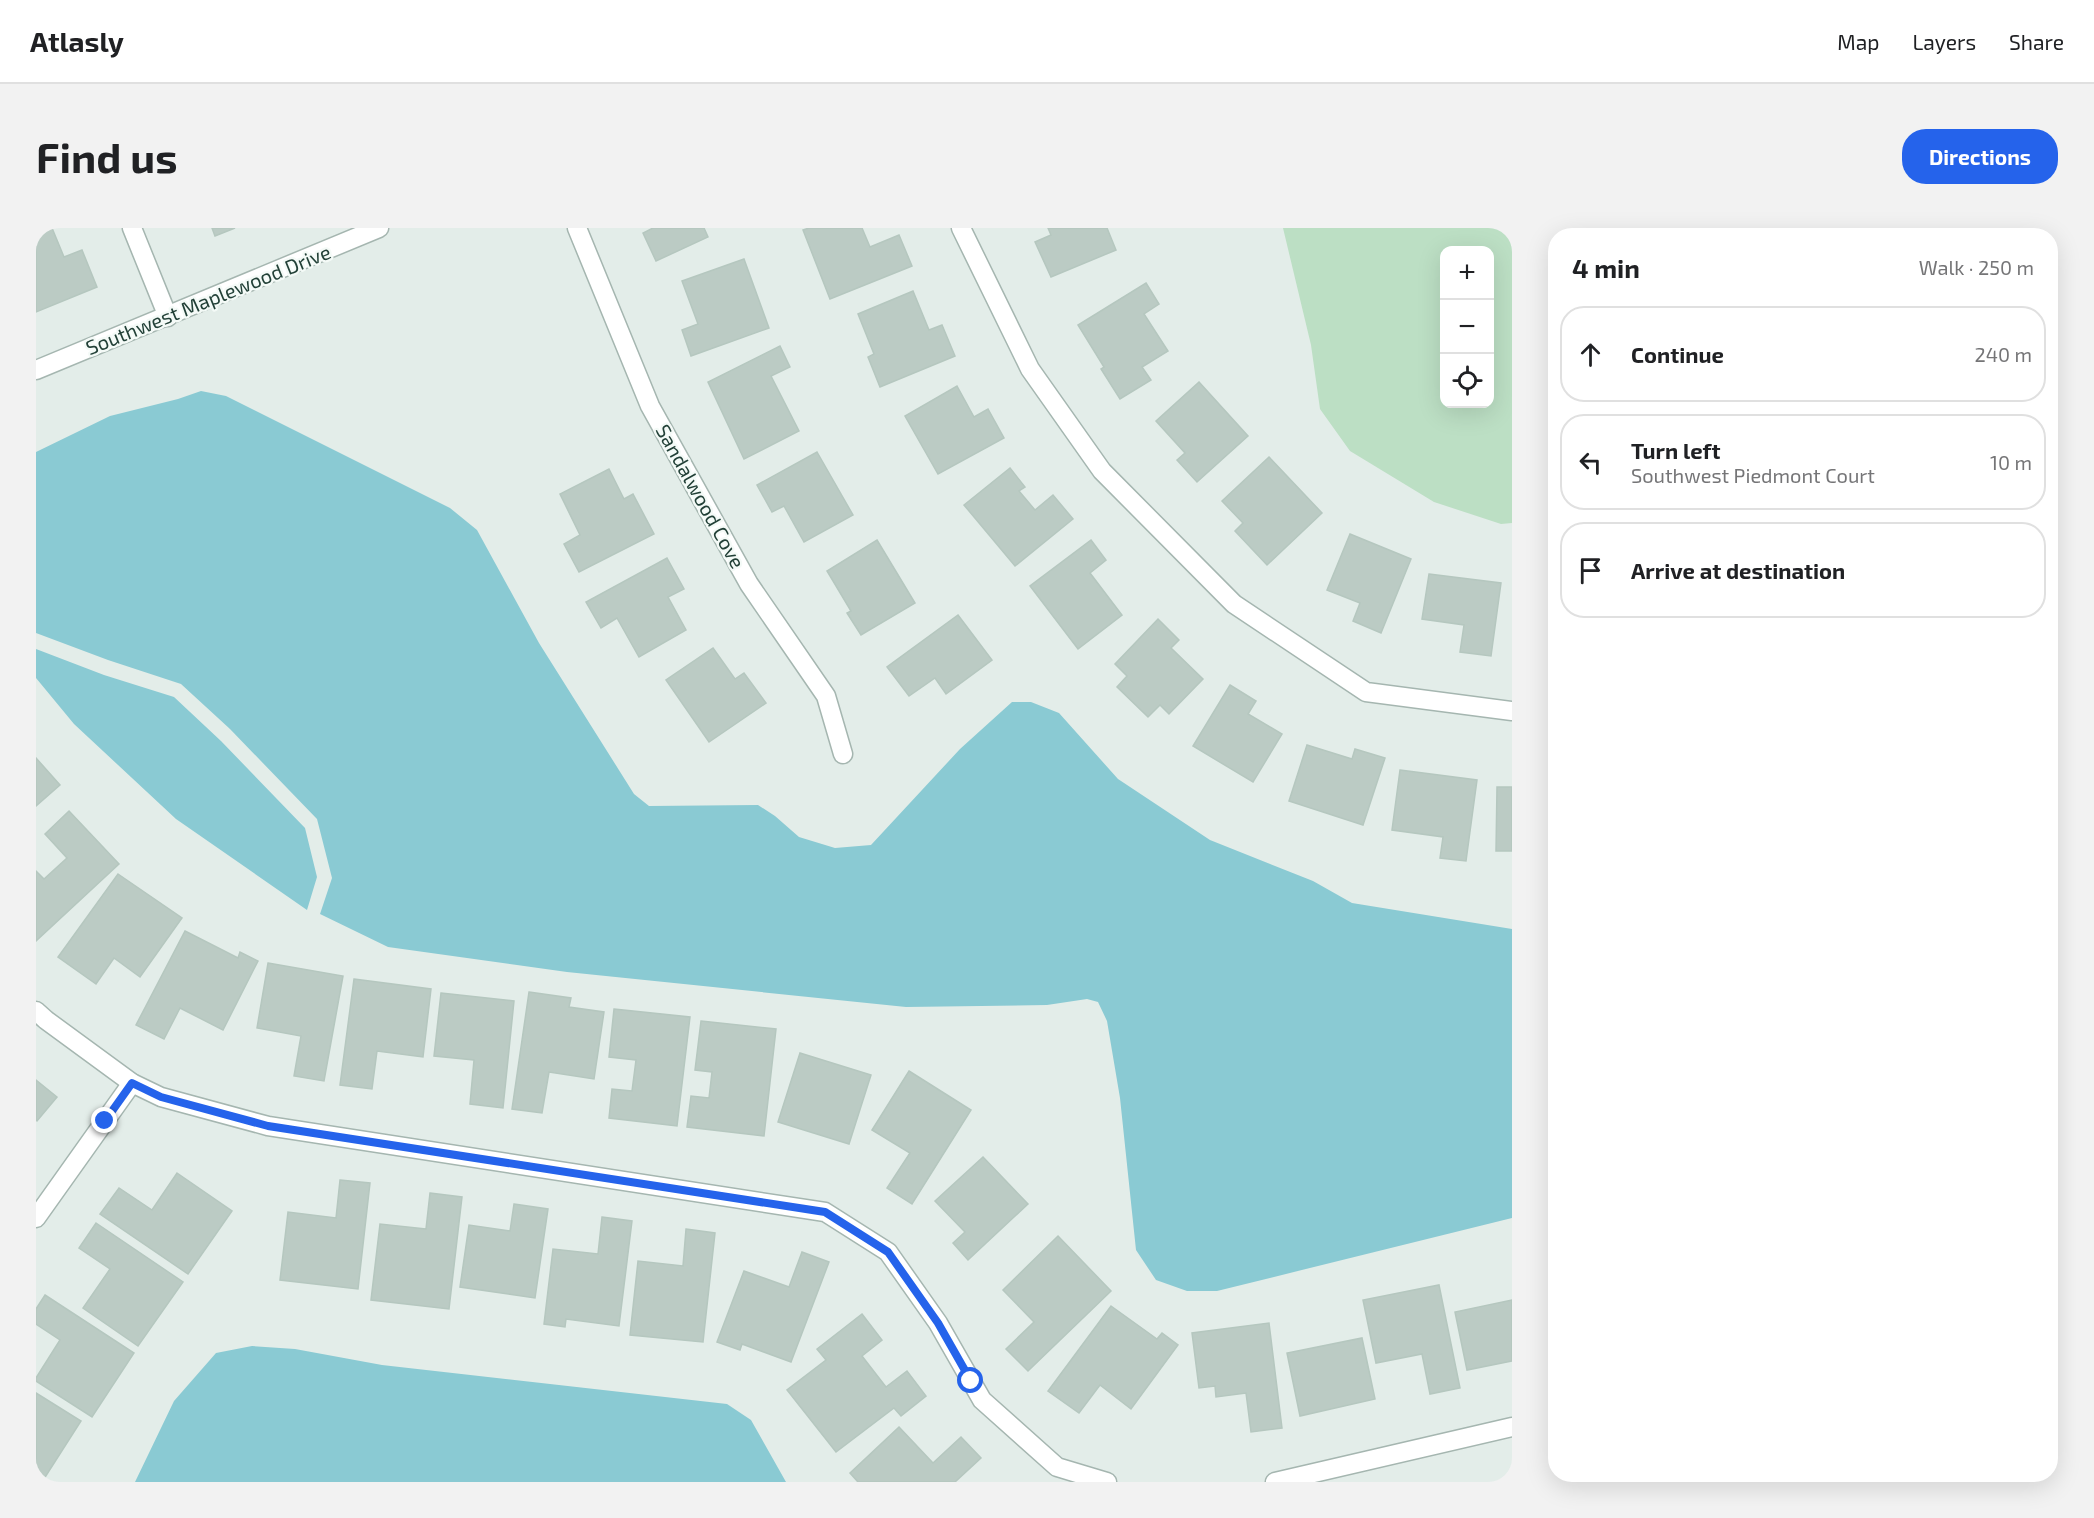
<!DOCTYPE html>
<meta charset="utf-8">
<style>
:root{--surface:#fff;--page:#f2f2f2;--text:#202124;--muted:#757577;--line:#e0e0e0;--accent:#2563eb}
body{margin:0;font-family:"Exo 2",sans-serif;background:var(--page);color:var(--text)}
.controls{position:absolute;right:18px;top:18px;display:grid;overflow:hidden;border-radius:12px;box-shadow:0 6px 24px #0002}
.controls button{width:54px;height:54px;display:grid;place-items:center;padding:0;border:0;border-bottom:2px solid var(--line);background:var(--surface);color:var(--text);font:30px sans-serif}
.stop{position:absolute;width:18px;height:18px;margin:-14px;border:4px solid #2563eb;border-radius:50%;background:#fff}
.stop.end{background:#2563eb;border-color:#fff;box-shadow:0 2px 6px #0008}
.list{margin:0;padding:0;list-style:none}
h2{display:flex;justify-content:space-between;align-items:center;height:78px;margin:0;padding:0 24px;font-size:26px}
h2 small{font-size:20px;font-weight:400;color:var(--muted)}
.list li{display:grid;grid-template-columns:39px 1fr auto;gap:18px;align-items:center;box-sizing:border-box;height:96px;margin:0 12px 12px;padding:0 12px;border:2px solid var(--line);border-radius:24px}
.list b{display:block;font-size:22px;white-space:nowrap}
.list p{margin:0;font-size:20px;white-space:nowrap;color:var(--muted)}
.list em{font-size:20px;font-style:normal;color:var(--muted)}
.icon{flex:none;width:33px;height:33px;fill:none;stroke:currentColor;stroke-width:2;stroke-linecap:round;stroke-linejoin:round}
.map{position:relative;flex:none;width:1476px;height:1254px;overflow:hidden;border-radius:24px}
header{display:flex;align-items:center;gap:36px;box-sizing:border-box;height:84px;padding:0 30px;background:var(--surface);border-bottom:2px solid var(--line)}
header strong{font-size:28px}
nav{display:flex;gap:33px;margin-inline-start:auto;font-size:21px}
.intro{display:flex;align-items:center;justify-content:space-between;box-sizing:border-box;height:144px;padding:0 36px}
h1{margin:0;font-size:42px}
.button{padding:15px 27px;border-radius:24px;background:var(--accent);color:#fff;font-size:21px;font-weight:700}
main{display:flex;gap:36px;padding:0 36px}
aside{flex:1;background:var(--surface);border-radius:24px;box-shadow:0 6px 24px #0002}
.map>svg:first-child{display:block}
.green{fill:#bcdfc4;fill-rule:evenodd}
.water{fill:#8acad3}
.building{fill:#bbcbc4;stroke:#b5c7bf;stroke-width:1.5}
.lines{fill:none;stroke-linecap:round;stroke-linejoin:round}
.minor-casing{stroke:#a5b6b0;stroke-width:21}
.minor{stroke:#fff;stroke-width:18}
.route{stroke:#2563eb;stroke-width:8}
.labels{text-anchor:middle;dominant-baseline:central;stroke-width:4.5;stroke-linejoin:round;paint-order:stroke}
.street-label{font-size:20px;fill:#224037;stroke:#f4faf7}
</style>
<header>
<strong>Atlasly</strong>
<nav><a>Map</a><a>Layers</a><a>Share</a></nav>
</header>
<div class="intro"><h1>Find us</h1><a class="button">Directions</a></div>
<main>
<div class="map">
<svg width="1476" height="1254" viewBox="0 0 1476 1254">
<rect width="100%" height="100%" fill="#e3ede9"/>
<path class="green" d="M 1247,0 L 1476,0 L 1476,295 L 1465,296 L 1398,274 L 1314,223 L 1284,181 L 1275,117 ZM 1408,22 L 1454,22 L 1454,176 L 1408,176 Z"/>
<g class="water">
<path d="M 165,163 L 190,168 L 414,280 L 441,302 L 503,415 L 598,566 L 613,578 L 722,577 L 739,588 L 763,609 L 799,620 L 835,617 L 924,521 L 976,474 L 995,474 L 1023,485 L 1082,551 L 1174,612 L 1277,653 L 1316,675 L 1476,701 L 1476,990 L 1181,1063 L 1151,1063 L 1120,1052 L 1100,1022 L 1084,870 L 1071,793 L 1062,774 L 1051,771 L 1011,777 L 870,779 L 531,744 L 352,719 L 284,686 L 296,650 L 281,591 L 194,501 L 145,456 L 72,432 L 0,405 L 0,224 L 74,188 L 142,171 Z"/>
<path d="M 0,421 L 68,447 L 138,469 L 185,513 L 269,600 L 281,649 L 271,682 L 140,591 L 38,496 L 0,450 Z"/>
<path d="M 216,1118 L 259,1121 L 346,1137 L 691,1176 L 715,1192 L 750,1254 L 99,1254 L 138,1173 L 180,1125 Z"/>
</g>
<g class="building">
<path d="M 5,0 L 16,0 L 28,29 L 46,22 L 61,59 L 0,84 L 0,2 Z"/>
<path d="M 176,0 L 199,0 L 179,8 Z"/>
<path d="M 617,0 L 668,0 L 672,9 L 620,33 L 607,5 Z"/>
<path d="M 773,0 L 826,0 L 834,19 L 863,7 L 876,38 L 794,71 L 767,2 Z"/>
<path d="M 1012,0 L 1071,0 L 1080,22 L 1015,49 L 999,14 L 1015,7 Z"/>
<path d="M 708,31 L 733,100 L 655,128 L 646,102 L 662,96 L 646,53 Z"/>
<path d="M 1110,55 L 1123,76 L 1108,86 L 1132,123 L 1106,139 L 1115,152 L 1084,171 L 1065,141 L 1068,139 L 1042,97 Z"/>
<path d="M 877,63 L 893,102 L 906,97 L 919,128 L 844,159 L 832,129 L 838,126 L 822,86 Z"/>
<path d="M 744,118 L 754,139 L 735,148 L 763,203 L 708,231 L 672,154 Z"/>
<path d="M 1163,154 L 1212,208 L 1161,254 L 1141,232 L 1149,225 L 1120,193 Z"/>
<path d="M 921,158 L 938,189 L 952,181 L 968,210 L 902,246 L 869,188 Z"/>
<path d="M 781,224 L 817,287 L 768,314 L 748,278 L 736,284 L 721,257 Z"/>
<path d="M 1233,229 L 1286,285 L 1231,337 L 1199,303 L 1207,295 L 1186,273 Z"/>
<path d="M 974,240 L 989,259 L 983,263 L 999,282 L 1017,267 L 1037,291 L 979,338 L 928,277 Z"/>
<path d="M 573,241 L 588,271 L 597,266 L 618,306 L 543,344 L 528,316 L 544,307 L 524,266 Z"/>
<path d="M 1314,306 L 1375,331 L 1345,405 L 1317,393 L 1324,375 L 1291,362 Z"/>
<path d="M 841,312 L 879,375 L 825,407 L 811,385 L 815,383 L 791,343 Z"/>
<path d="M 1055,312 L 1070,332 L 1054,345 L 1086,387 L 1042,421 L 994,358 Z"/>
<path d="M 631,330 L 648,361 L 632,369 L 650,402 L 603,429 L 581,390 L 565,400 L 550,374 Z"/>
<path d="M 1393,346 L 1465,355 L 1455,428 L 1424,424 L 1428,397 L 1386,391 Z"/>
<path d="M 922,387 L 956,432 L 910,466 L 899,450 L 873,468 L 851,439 Z"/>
<path d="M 1122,391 L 1143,412 L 1135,420 L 1167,451 L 1133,486 L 1124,477 L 1112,489 L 1081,459 L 1091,448 L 1079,436 Z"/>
<path d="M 677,420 L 699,451 L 708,445 L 730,475 L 673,514 L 630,452 Z"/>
<path d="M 1194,457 L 1220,473 L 1212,486 L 1246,506 L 1217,554 L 1157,518 Z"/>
<path d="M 1271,517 L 1316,531 L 1319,521 L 1349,530 L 1327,597 L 1253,573 Z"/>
<path d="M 0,530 L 24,557 L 0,578 Z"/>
<path d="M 1364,542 L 1441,552 L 1430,633 L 1404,630 L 1407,609 L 1356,602 Z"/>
<path d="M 1461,559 L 1476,559 L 1476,623 L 1460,623 Z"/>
<path d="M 33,583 L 83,636 L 0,713 L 0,643 L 8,651 L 31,630 L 9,606 Z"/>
<path d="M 82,646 L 146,690 L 104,749 L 78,730 L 60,756 L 22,729 Z"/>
<path d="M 149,703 L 202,730 L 204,724 L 222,733 L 187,802 L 144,780 L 128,811 L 100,797 Z"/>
<path d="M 232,735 L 307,748 L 288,853 L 258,848 L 265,808 L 221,800 Z"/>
<path d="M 318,751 L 395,761 L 387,829 L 341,823 L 336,861 L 304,857 Z"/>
<path d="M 493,764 L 535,770 L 533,779 L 568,784 L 558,851 L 513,844 L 506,885 L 476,881 Z"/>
<path d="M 405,765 L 478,773 L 467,880 L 434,876 L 438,832 L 398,828 Z"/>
<path d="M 578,781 L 654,789 L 641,898 L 573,890 L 576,861 L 596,863 L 600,832 L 573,829 Z"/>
<path d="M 665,793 L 740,801 L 728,908 L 651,899 L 655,868 L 673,870 L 676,844 L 659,842 Z"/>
<path d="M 764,825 L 835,847 L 813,916 L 742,894 Z"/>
<path d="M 873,843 L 935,882 L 876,976 L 851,960 L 874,925 L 836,902 Z"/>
<path d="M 0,852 L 21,869 L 1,893 L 0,892 Z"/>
<path d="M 947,929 L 992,976 L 932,1032 L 917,1015 L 929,1004 L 899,973 Z"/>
<path d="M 141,945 L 196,983 L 152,1046 L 64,986 L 83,960 L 116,982 Z"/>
<path d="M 304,952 L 334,955 L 322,1061 L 244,1052 L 252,984 L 300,990 Z"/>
<path d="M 394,965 L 426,969 L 413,1081 L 335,1072 L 344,996 L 390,1001 Z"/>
<path d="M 478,976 L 512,981 L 499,1070 L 424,1059 L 433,997 L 474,1003 Z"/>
<path d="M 566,989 L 596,993 L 583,1098 L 530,1091 L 529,1099 L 508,1096 L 517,1021 L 562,1026 Z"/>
<path d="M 60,995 L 147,1054 L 102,1118 L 47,1080 L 74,1041 L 43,1020 Z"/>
<path d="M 650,1001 L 679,1005 L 667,1114 L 594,1107 L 602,1033 L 647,1038 Z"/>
<path d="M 1022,1008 L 1075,1063 L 992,1143 L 970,1121 L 998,1094 L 967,1062 Z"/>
<path d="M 766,1024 L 793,1034 L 755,1134 L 706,1116 L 704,1122 L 681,1114 L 708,1043 L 753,1059 Z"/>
<path d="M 1403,1057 L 1424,1160 L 1394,1166 L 1386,1126 L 1340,1135 L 1327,1072 Z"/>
<path d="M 9,1067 L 98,1125 L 56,1189 L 0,1153 L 0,1150 L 24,1112 L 0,1096 L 0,1081 Z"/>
<path d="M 1476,1072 L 1476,1133 L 1431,1142 L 1419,1084 Z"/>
<path d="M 1075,1078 L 1121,1111 L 1126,1105 L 1142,1117 L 1095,1181 L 1064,1157 L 1043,1185 L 1012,1163 Z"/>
<path d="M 826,1086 L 846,1112 L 826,1128 L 850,1159 L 871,1143 L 890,1168 L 865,1188 L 858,1180 L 800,1224 L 751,1162 L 790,1132 L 781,1121 Z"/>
<path d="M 1233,1095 L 1246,1200 L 1215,1204 L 1210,1165 L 1180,1169 L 1179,1158 L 1163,1160 L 1156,1105 Z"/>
<path d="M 1326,1110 L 1339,1171 L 1264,1188 L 1251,1125 Z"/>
<path d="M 0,1165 L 45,1193 L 6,1254 L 0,1254 Z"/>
<path d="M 863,1199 L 897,1235 L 925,1209 L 945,1230 L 919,1254 L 822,1254 L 814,1245 Z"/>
</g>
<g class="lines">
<g class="minor-casing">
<g id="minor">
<path d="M 96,0 L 132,89"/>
<path d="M 541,0 L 614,178 L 713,356 L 790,468 L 807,526"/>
<path d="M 925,0 L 994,141 L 1066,243 L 1198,376 L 1330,464 L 1476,483"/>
<path d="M 0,142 L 343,0"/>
<path d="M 0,783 L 10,792 L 96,855 L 125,869 L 232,898 L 789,984 L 852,1024 L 902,1095 L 946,1172 L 1021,1239 L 1071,1254"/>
<path d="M 0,990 L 96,855"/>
<path d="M 1239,1254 L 1476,1199"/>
</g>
</g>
<use href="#minor" class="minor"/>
</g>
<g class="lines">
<path class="route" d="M 69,893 L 96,855 L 125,869 L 232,898 L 789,984 L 852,1024 L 902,1095 L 935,1153"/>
</g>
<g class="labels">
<g class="street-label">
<text transform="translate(172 71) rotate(-22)">Southwest Maplewood Drive</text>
<text transform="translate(665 268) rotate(61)">Sandalwood Cove</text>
</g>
</g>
</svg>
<div class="controls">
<button>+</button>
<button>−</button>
<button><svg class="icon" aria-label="locate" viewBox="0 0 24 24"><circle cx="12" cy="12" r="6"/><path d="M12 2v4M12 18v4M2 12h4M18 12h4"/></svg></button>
</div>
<div class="stop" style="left:935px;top:1153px"></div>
<div class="stop end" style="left:69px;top:893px"></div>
</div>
<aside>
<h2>4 min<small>Walk · 250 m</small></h2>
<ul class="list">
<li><svg class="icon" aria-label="ahead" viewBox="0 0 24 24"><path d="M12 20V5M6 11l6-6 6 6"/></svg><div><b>Continue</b></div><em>240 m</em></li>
<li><svg class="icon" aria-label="left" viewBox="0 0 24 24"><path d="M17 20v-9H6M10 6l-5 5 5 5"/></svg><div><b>Turn left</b><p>Southwest Piedmont Court</p></div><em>10 m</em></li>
<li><svg class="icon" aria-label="arrive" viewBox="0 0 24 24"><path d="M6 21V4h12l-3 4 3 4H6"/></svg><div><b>Arrive at destination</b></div></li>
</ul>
</aside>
</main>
